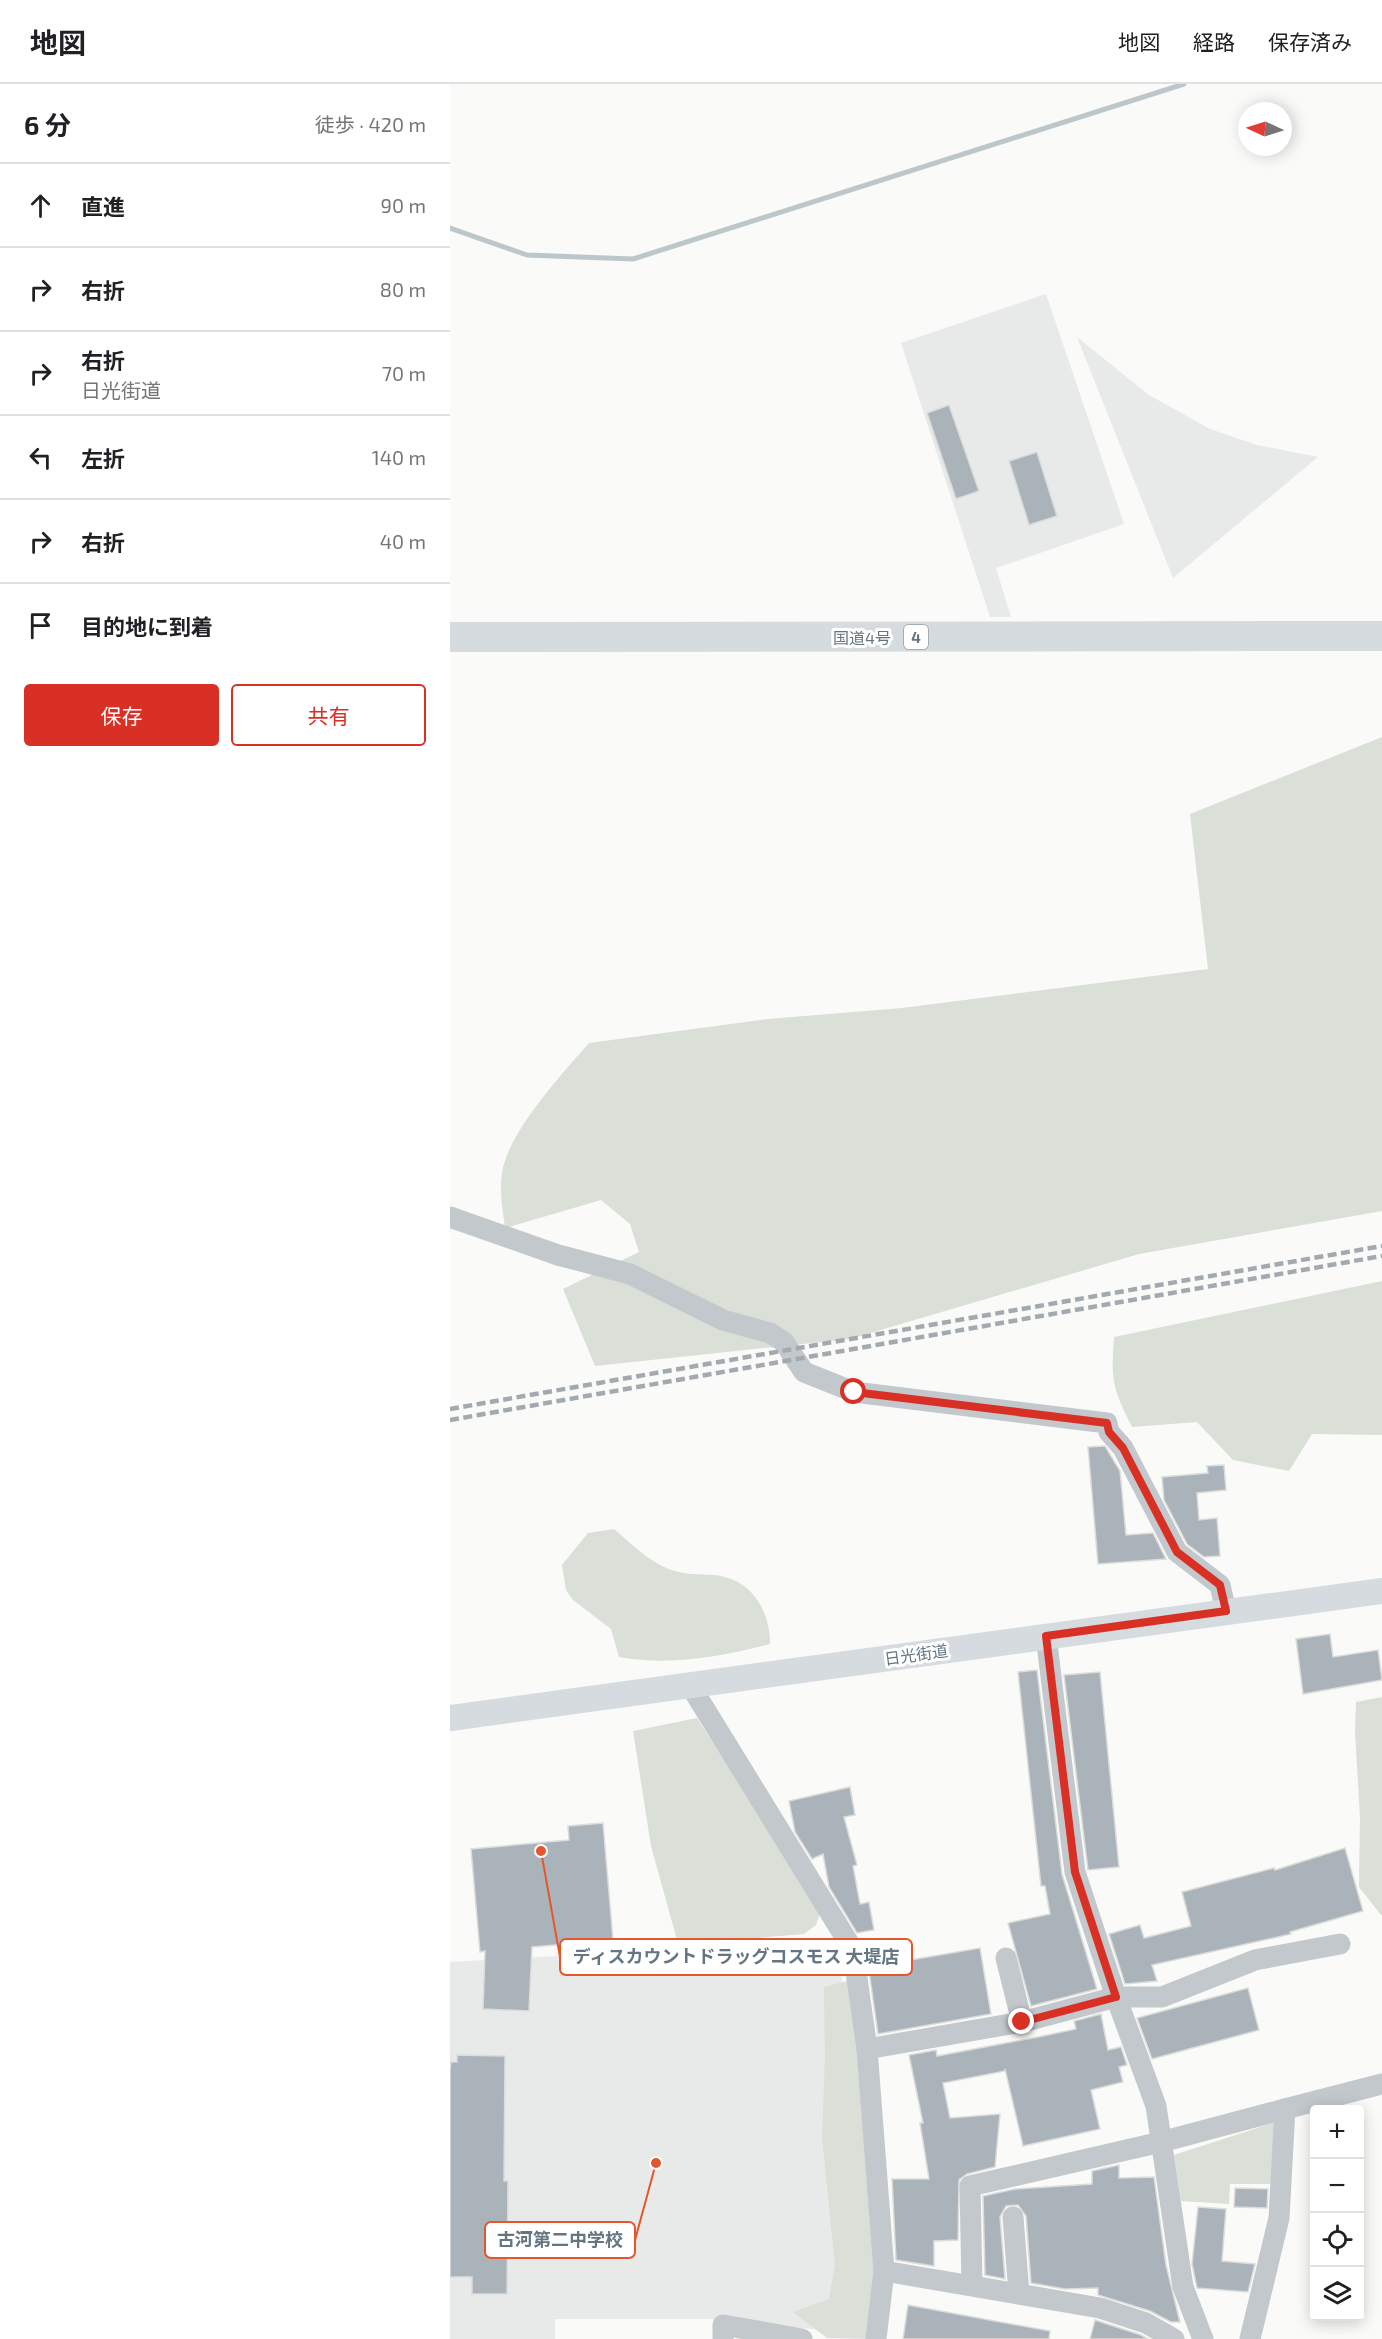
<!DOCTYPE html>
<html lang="ja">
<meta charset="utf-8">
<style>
:root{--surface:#fff;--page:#f2f2f2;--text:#202124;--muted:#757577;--line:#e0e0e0;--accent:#d93025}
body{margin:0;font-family:"Exo 2","Noto Sans JP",sans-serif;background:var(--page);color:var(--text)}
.controls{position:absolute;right:18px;bottom:18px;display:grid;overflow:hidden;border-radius:6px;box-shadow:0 3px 15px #0003}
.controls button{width:54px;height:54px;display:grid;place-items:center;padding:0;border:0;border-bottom:2px solid var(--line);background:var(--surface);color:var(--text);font:30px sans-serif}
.compass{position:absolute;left:788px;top:18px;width:54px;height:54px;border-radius:50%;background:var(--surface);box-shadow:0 3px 15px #0003;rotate:274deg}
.stop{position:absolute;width:18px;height:18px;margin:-14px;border:4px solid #d93025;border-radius:50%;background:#fff}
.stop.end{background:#d93025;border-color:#fff;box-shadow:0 2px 6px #0008}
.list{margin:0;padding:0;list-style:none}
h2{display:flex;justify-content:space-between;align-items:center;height:78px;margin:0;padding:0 24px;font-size:26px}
h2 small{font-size:20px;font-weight:400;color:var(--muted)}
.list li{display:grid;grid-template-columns:39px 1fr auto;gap:18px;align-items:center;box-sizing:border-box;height:84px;padding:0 24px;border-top:2px solid var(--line)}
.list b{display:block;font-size:22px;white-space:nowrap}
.list p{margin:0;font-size:20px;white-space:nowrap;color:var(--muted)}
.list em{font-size:20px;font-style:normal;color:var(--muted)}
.actions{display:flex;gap:12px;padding:18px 24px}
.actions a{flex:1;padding:14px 0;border:2px solid var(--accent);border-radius:6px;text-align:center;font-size:21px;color:var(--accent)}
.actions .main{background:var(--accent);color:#fff}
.icon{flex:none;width:33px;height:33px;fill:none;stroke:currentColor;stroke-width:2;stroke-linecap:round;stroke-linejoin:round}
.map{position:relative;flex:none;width:932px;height:2255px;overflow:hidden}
header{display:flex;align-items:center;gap:36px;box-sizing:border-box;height:84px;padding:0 30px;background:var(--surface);border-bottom:2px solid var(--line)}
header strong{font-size:28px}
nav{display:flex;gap:33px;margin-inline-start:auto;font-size:21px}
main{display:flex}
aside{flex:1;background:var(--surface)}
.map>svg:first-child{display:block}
.built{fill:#e8e9e9}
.green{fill:#dadfd7}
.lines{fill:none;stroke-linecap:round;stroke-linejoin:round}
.stream{stroke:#bbc7cb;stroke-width:5}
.building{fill:#aab3b9;stroke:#dcdcda;stroke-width:1.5}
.minor{stroke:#c3c8cc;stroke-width:21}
.major{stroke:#d6dbdf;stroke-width:26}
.highway{stroke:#d6dbdf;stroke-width:30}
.rail{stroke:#a2aab0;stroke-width:4.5;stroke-dasharray:9 4.5;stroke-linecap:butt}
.route{stroke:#d93025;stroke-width:8}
.labels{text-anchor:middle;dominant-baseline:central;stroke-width:6;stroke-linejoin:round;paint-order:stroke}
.shield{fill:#fff;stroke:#939fa8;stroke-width:1.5}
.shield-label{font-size:15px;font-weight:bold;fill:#657683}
.street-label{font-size:16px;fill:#657683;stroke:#fff}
.leader{fill:none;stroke:#e4572e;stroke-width:2}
.callout-dot{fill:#e4572e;stroke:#fff;stroke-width:2}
.callout{fill:#fff;stroke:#e4572e;stroke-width:2}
.callout-label{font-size:18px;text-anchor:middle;font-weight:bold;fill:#657683}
</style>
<header>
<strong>地図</strong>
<nav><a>地図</a><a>経路</a><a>保存済み</a></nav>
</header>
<main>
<aside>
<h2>6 分<small>徒歩 · 420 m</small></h2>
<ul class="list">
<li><svg class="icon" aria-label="ahead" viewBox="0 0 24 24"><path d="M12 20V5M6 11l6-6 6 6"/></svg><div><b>直進</b></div><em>90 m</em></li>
<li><svg class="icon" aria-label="right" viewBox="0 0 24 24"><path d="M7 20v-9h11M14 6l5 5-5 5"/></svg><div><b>右折</b></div><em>80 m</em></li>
<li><svg class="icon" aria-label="right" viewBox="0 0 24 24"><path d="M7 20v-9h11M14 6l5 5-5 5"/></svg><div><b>右折</b><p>日光街道</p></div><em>70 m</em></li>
<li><svg class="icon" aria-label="left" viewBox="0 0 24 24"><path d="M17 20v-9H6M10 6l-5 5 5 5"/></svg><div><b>左折</b></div><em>140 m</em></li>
<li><svg class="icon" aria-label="right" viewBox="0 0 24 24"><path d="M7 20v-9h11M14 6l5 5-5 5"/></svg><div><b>右折</b></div><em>40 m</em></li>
<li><svg class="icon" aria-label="arrive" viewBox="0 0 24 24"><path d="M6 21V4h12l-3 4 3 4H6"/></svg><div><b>目的地に到着</b></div></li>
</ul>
<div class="actions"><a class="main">保存</a><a>共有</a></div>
</aside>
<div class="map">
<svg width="932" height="2255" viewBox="0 0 932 2255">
<rect width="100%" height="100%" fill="#fafaf8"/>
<g class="built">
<path d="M 596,210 L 674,440 L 546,484 L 561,533 L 540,533 L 451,259 Z"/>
<path d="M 627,253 L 699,311 L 760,345 L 807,361 L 868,373 L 723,494 Z"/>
<path d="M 368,1858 L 388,1870 L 403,1967 L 412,2250 L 260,2235 L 105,2235 L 105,2255 L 0,2255 L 0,1878 Z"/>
</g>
<g class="green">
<path d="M 932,653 L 932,1127 L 689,1170 L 400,1255 L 145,1282 L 113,1205 L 189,1168 L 180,1140 L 151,1116 L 55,1144 C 53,1127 49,1107 52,1089 C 58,1048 112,990 139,959 L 318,935 L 452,924 L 758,885 L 740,730 Z"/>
<path d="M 932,1197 L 932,1351 L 862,1350 L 839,1387 L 783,1376 L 747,1338 L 682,1343 C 662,1303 661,1297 664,1253 Z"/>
<path d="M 164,1445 C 184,1462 203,1482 229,1488 C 244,1492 261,1489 275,1493 C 306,1501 320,1531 320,1560 C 271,1573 219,1582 169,1573 L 161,1545 L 123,1516 L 116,1506 L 112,1481 L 138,1449 Z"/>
<path d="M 932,1613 L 932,1831 L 931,1831 L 909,1803 L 910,1733 L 905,1648 L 906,1618 Z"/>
<path d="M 247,1634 L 371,1826 L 366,1841 L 354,1850 L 260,1858 L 227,1856 L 201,1762 L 183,1647 Z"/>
<path d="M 401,1896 L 427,2183 L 419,2255 L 377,2254 L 343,2228 L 379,2215 L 385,2181 L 372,2053 L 375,1973 L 374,1903 Z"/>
<path d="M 826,2038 L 824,2100 L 780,2100 L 779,2120 L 731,2117 L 724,2071 Z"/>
</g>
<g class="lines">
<path class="stream" d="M 0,144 L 77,171 L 183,175 L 734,0"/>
</g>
<g class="building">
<path d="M 499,321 L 529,407 L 506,415 L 477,329 Z"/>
<path d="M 587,368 L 607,432 L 579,441 L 559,377 Z"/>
<path d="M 655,1362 L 670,1387 L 676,1451 L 703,1449 L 716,1475 L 648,1480 L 638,1363 Z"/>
<path d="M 774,1381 L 776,1406 L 747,1409 L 749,1436 L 767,1434 L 770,1472 L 754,1473 L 737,1460 L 714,1416 L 712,1393 L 758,1389 L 757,1382 Z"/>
<path d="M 880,1550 L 883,1573 L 928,1566 L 932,1596 L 853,1610 L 846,1555 Z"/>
<path d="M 587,1586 L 612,1790 L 647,1905 L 581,1922 L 558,1839 L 600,1830 L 595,1802 L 591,1802 L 568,1588 Z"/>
<path d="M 650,1588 L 669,1783 L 638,1786 L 614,1591 Z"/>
<path d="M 400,1703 L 405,1731 L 394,1733 L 407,1781 L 403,1782 L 410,1820 L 419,1818 L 424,1846 L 407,1849 L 379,1803 L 373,1770 L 362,1775 L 345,1748 L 339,1717 Z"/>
<path d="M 153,1739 L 163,1856 L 82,1863 L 79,1927 L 33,1925 L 35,1867 L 30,1868 L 21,1765 L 119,1756 L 118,1742 Z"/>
<path d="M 895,1764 L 913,1827 L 840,1848 L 841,1850 L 702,1881 L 707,1897 L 675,1900 L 659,1850 L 690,1841 L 694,1854 L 741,1842 L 732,1808 L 824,1784 L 825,1786 Z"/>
<path d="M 530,1864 L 541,1930 L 428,1950 L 419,1887 L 443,1883 L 443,1879 Z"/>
<path d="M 798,1904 L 809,1946 L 702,1975 L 687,1934 Z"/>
<path d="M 651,1930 L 658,1966 L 671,1963 L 677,1981 L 669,1983 L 673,1998 L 641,2006 L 650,2045 L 573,2062 L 555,1985 L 555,1987 L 493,1999 L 500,2034 L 550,2030 L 545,2083 L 517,2090 L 509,2096 L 508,2156 L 484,2157 L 484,2182 L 446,2176 L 442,2095 L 479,2095 L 470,2039 L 473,2039 L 459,1971 L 486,1966 L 487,1972 L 588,1953 L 626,1945 L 624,1937 Z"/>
<path d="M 7,1971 L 55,1972 L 54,2097 L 58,2097 L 57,2210 L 22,2210 L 22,2193 L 0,2193 L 0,1985 L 1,1978 L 7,1978 Z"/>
<path d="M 669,2081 L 669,2094 L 704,2093 L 716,2181 L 730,2238 L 721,2238 L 700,2227 L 648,2211 L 648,2204 L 615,2205 L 581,2199 L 576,2132 L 568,2121 L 556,2122 L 550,2133 L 555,2195 L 535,2191 L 533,2112 L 565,2105 L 642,2100 L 642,2087 Z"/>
<path d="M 785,2104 L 818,2105 L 817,2124 L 784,2123 Z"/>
<path d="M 748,2123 L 776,2125 L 772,2177 L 805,2180 L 798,2208 L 747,2204 L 742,2180 Z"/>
<path d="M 458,2221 L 600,2247 L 599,2255 L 453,2255 Z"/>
<path d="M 645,2236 L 691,2251 L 698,2255 L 640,2255 Z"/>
</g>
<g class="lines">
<g class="minor">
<path d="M 0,1133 L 108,1171 L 180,1190 L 273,1236 L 320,1249 L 334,1258 L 354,1288 L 404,1308 L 657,1339 L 659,1348 L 673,1364 L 727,1468 L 770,1501 L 776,1527"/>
<path d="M 596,1552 L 625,1788 L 666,1913 L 712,1913 L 805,1876 L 890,1860"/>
<path d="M 240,1601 L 403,1866 L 417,1965 L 434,2187 L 426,2255"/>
<path d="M 556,1874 L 572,1938 L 666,1913 L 706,2022 L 733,2203 L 753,2255"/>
<path d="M 417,1965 L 572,1938"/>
<path d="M 835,2025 L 932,2000"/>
<path d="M 563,2133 L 569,2210"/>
<path d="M 434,2187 L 650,2224 L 696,2239 L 724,2255"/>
<path d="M 522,2201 L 520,2102 L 711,2058 L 835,2025 L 829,2134 L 800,2255"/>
<path d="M 273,2255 L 273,2241 L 352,2255"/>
</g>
<path class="major" d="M 0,1634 L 932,1507"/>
<path class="highway" d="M 0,553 L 932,552"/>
<g class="rail">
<path d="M 0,1325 L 932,1162"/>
<path d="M 0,1336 L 932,1172"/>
</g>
</g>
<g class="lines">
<path class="route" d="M 404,1308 L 657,1339 L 659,1348 L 673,1364 L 727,1468 L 770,1501 L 776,1527 L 596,1552 L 625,1788 L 666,1913 L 572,1938"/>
</g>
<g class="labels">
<rect class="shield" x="454" y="541" width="24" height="24" rx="4.5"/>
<g class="shield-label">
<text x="466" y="553">4</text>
</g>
<g class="street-label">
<text x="412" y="553">国道4号</text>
<text transform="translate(466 1570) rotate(-8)">日光街道</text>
</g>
</g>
<path class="leader" d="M91 1767L110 1873M206 2079L185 2156"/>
<g class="callout-dot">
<circle cx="91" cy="1767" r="6"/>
<circle cx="206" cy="2079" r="6"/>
</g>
<g class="callout">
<rect x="110" y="1855" width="352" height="36" rx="6"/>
<rect x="35" y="2138" width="150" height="36" rx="6"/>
</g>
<g class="callout-label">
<text x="286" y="1879">ディスカウントドラッグコスモス 大堤店</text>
<text x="110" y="2162">古河第二中学校</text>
</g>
</svg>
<div class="controls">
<button>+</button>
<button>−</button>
<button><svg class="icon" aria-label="locate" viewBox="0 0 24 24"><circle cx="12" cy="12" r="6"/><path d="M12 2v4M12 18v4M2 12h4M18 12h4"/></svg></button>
<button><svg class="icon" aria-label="layers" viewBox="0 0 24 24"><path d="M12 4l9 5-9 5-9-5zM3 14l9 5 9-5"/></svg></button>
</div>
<svg class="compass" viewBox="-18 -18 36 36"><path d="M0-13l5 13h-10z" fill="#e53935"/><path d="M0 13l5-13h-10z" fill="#757577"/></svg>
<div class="stop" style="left:404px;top:1308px"></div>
<div class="stop end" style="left:572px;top:1938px"></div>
</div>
</main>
